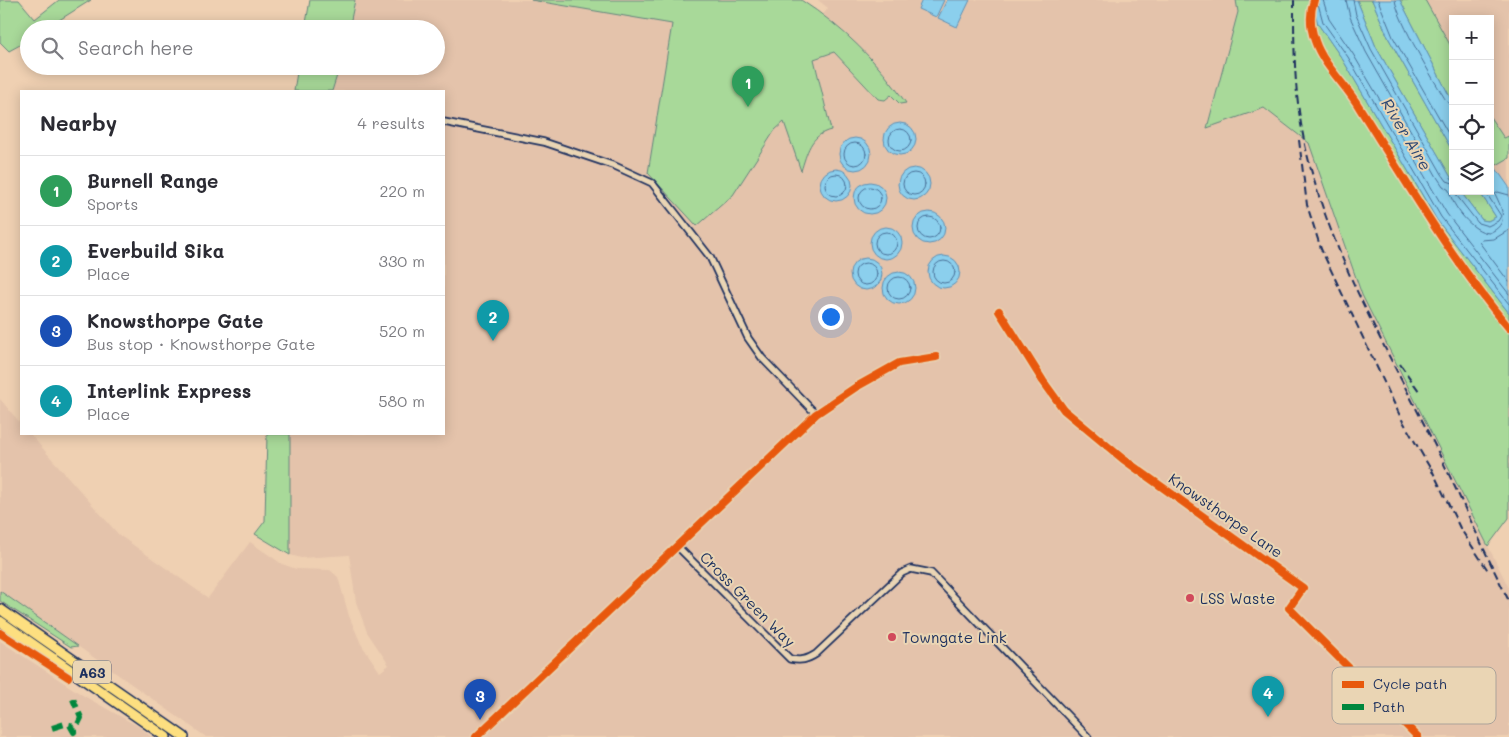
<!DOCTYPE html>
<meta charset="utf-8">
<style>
:root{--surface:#fff;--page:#f2f2f3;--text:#2b2b33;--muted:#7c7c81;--line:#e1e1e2;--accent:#2563eb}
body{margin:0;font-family:Mali,sans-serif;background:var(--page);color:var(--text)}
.controls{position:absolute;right:15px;top:15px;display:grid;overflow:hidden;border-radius:0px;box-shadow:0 2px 12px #0003}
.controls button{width:45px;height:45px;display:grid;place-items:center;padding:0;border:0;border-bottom:1px solid var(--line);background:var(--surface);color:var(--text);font:25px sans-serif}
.you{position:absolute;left:830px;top:316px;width:18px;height:18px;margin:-12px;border:4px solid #fff;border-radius:50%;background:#1a73e8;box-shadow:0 0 0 8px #1a73e833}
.badge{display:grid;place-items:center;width:32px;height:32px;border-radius:50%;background:var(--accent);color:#fff;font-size:16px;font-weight:700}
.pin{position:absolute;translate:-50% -41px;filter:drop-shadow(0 1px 2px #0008)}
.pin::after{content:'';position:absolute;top:26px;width:18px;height:15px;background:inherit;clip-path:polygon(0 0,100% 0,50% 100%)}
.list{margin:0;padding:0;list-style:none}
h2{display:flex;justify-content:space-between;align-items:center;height:65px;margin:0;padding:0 20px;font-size:21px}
h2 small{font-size:16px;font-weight:400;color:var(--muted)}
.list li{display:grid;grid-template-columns:32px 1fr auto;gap:15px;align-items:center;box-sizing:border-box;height:70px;padding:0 20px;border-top:1px solid var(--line)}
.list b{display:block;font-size:19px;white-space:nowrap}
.list p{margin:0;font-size:16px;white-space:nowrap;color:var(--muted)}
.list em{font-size:16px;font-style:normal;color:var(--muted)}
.icon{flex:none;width:28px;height:28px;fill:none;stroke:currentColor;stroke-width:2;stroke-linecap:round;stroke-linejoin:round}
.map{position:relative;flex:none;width:1509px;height:737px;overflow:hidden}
.search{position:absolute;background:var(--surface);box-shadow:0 2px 12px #0003;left:20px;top:20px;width:425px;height:55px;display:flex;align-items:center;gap:12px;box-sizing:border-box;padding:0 18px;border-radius:28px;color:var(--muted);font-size:19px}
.panel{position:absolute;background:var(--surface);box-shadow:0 2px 12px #0003;left:20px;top:90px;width:425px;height:345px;border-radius:0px}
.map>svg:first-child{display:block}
.built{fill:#e4c3ab}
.green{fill:#a8d999;stroke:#62847c}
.water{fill:#8bcfed;stroke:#5e8fb4}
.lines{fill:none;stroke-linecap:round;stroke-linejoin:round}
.shore{stroke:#486f97;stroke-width:1}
.minor-casing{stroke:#1b2f5e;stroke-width:9}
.trunk-casing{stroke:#1b2f5e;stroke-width:12}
.minor{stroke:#ead5b4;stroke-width:5.5}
.trunk{stroke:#fddf80;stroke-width:9}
.rail{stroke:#1b2f5e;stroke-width:2;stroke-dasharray:8 4;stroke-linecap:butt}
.quiet{stroke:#00873e;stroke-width:6;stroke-dasharray:12 6;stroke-linecap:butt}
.cycleway-casing{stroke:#ead5b4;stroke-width:11}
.cycleway{stroke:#e8590c;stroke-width:8}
.poi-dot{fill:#d1495b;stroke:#ead5b4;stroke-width:2}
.labels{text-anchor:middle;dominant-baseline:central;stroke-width:4;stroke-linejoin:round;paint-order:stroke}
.shield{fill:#ead5b4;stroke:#596178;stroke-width:1}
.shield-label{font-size:14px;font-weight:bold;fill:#1b2f5e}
.street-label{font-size:15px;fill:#1b2f5e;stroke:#ead5b4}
.poi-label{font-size:15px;fill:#1b2f5e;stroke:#ead5b4;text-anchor:start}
.water-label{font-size:16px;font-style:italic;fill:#2c4773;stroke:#ead5b4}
.key{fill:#ead5b4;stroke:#aca39a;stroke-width:1}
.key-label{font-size:14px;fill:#1b2f5e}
</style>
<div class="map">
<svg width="1509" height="737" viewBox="0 0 1509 737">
<rect width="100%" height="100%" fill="#efd0b2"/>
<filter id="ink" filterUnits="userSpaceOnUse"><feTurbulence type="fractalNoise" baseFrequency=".02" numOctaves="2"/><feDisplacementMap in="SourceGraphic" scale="10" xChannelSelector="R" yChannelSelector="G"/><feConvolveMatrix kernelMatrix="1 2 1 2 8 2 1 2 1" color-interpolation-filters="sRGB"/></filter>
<g filter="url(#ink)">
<g class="built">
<path d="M 355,0 L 531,0 L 673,24 L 648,173 L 697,225 L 725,37 L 809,146 L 820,132 L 831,129 L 814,59 L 834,52 L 878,99 L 883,100 L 891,95 L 905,103 L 882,72 L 844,32 L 823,15 L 828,8 L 818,0 L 1236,0 L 1238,12 L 1207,127 L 1264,108 L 1309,143 L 1362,295 L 1509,588 L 1509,737 L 206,737 L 0,591 L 0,399 L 21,424 L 21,434 L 30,434 L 119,535 L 208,598 L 250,542 L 282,564 L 296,569 L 330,570 L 338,577 L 349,616 L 361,644 L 380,672 L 389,665 L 367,632 L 356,602 L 349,555 L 301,558 L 290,555 L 290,434 L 444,434 L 444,91 L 332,91 L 340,66 L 436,66 L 436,29 L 349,29 Z"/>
<path d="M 1400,0 L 1509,0 L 1509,187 L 1490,160 L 1490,19 L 1453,19 L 1453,103 Z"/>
<path d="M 0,641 L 84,696 L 141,728 L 151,737 L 0,737 Z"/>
</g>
<g class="green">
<path d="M 0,0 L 19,0 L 35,19 L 59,0 L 91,0 L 45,29 L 29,29 L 29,40 L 9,51 L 0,42 Z"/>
<path d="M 310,0 L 355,0 L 349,29 L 305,29 Z"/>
<path d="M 531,0 L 801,0 C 843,27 878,62 906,103 L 900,104 L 891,95 L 885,100 L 878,99 L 834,52 L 814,59 L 831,130 C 810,135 807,153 801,171 L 784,122 L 775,130 L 733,195 L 697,226 L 648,173 L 672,24 Z"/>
<path d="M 1236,0 L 1312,0 L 1318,24 L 1343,60 L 1437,220 L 1509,313 L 1509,518 L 1488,546 L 1362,295 L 1309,143 L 1264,108 L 1207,128 L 1238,12 Z"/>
<path d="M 1357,0 L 1372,0 L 1389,39 L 1453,152 L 1453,181 L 1376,47 Z"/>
<path d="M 1400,0 L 1425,0 L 1453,50 L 1453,103 Z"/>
<path d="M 298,66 L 340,66 L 332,91 L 294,91 Z"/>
<path d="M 1490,117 L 1504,138 L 1509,136 L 1509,158 L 1495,166 L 1490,160 Z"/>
<path d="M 1460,191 L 1479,191 L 1496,217 L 1488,221 L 1482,220 Z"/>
<path d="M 267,434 L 290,434 L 290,555 L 255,534 L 265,521 Z"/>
<path d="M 0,591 L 78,646 L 71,647 L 0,601 Z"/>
</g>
<g class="water">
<path d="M 922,0 L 944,0 L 936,17 L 918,9 Z"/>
<path d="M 947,0 L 970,0 L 957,27 L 938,18 Z"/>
<path d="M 1312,0 L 1357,0 L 1376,47 L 1453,181 L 1453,191 L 1460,191 L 1482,220 L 1488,221 L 1496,217 L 1479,191 L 1490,191 L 1490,160 L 1509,187 L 1509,313 L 1437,220 L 1343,60 L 1318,24 Z"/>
<path d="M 1372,0 L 1400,0 L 1453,103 L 1453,152 L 1389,39 Z"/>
<circle cx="900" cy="139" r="16"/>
<circle cx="855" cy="154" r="16"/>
<circle cx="914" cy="184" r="16"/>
<circle cx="836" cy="185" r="16"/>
<circle cx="870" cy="198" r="16"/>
<circle cx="929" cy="228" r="16"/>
<circle cx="886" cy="243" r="16"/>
<circle cx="944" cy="272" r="16"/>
<circle cx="866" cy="274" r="16"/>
<circle cx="899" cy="288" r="16"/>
</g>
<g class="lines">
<g class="shore">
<path d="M 1317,0 L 1323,22 L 1348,57 L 1441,217 L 1509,304"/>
<path d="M 1323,0 L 1329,19 L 1353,54 L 1447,214 L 1509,294"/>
<path d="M 1346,0 L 1350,17 L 1366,52 L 1437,177 L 1443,186 L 1449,190 C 1452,206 1472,232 1489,233 C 1509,225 1503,210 1495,194 L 1498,192 L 1509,195"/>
<path d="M 1353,0 L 1356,15 L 1371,49 L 1442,174 L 1447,181 L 1453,183"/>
<path d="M 1378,0 L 1393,37 L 1453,142"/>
<path d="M 1395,0 C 1398,21 1434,81 1447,102 L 1453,105"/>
<circle cx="900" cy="140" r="11"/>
<circle cx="855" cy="154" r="11"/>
<circle cx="914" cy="184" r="11"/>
<circle cx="836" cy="185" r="11"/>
<circle cx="870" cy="198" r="11"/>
<path d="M 1456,191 L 1457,196 L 1478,223 L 1488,226 L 1498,221 L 1501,216 L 1485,191"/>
<circle cx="929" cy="228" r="11"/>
<path d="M 1509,230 L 1494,239 L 1481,240 L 1479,242 L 1509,282"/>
<circle cx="886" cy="243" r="11"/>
<circle cx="944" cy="272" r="11"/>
<circle cx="866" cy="274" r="11"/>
<circle cx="899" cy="288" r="11"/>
</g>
<g class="minor-casing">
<g id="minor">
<path d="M 444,122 L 544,142 L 615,166 L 652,183 L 710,257 L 748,338 L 762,358 L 816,414"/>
<path d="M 999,311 L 1043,381 L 1064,410 L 1123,459 L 1303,588 L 1289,608 L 1418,737"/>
<path d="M 678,547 L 790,659 C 801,661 807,660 816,654 L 902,573 L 911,569 L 931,573 L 1088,737"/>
<path d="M 476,737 L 816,414 L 856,387 L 899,363 L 936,357"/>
</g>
</g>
<g class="trunk-casing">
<g id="trunk">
<path d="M 0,609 L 184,737"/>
<path d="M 0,621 L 166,737"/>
</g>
</g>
<use href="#minor" class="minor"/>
<use href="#trunk" class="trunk"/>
<g class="rail">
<path d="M 1294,0 C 1294,41 1294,84 1301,124 C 1319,231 1376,329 1424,424 C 1454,482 1480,543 1509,601"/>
<path d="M 1299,140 L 1307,205 L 1321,249 L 1401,418 L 1433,473"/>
<path d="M 1400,364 L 1419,391"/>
<path d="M 1431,468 L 1460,528 L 1489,572"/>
</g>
<path class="quiet" d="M 52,728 L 65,724 L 70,725 L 74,732 L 81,718 L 73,699"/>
<g class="cycleway-casing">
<g id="cycleway">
<path d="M 1314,0 C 1309,14 1310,27 1315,41 C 1323,65 1346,85 1359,107 C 1407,183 1451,259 1509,328"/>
<path d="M 999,311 L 1043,381 L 1064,410 L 1123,459 L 1303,588 L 1289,608 L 1418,737"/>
<path d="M 0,633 L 68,677"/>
<path d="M 476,737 L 816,414 L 856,387 L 899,363 L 936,357"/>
</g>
</g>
<use href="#cycleway" class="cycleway"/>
</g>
</g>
<g class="poi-dot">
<circle cx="1190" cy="598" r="5"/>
<circle cx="892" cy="637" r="5"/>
</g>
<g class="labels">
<rect class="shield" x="73" y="660.5" width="38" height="23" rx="4"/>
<g class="shield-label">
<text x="92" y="672">A63</text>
</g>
<g class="street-label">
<text transform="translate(1226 515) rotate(35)">Knowsthorpe Lane</text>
<text transform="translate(748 599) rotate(45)">Cross Green Way</text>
</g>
<g class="poi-label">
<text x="1200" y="598">LSS Waste</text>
<text x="902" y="637">Towngate Link</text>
</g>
<g class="water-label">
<text transform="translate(1407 134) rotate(59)">River Aire</text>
</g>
</g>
<rect x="1332" y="667" width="164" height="57" rx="8" class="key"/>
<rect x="1342" y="681" width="22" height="7" fill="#e8590c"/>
<rect x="1342" y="704" width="22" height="6" fill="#00873e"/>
<g class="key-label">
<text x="1373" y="689">Cycle path</text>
<text x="1373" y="712">Path</text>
</g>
</svg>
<div class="controls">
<button>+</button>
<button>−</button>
<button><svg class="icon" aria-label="locate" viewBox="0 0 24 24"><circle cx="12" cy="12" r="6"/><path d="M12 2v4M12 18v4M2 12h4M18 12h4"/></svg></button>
<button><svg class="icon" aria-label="layers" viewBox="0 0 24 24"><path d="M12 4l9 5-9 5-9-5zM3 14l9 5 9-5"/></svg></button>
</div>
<div class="you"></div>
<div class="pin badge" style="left:748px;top:107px;background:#2e9e5b">1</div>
<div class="pin badge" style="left:493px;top:341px;background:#0f9aa8">2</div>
<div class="pin badge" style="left:480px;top:720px;background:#1a4fb4">3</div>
<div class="pin badge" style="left:1268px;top:717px;background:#0f9aa8">4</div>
<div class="search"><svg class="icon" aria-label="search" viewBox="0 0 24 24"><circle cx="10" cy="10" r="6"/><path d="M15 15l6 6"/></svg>Search here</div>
<section class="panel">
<h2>Nearby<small>4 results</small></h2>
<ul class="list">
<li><span class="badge" style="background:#2e9e5b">1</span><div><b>Burnell Range</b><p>Sports</p></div><em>220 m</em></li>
<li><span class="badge" style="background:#0f9aa8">2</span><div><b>Everbuild Sika</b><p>Place</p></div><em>330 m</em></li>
<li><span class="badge" style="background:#1a4fb4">3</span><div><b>Knowsthorpe Gate</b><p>Bus stop · Knowsthorpe Gate</p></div><em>520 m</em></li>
<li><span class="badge" style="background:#0f9aa8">4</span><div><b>Interlink Express</b><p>Place</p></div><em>580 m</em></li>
</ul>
</section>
</div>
